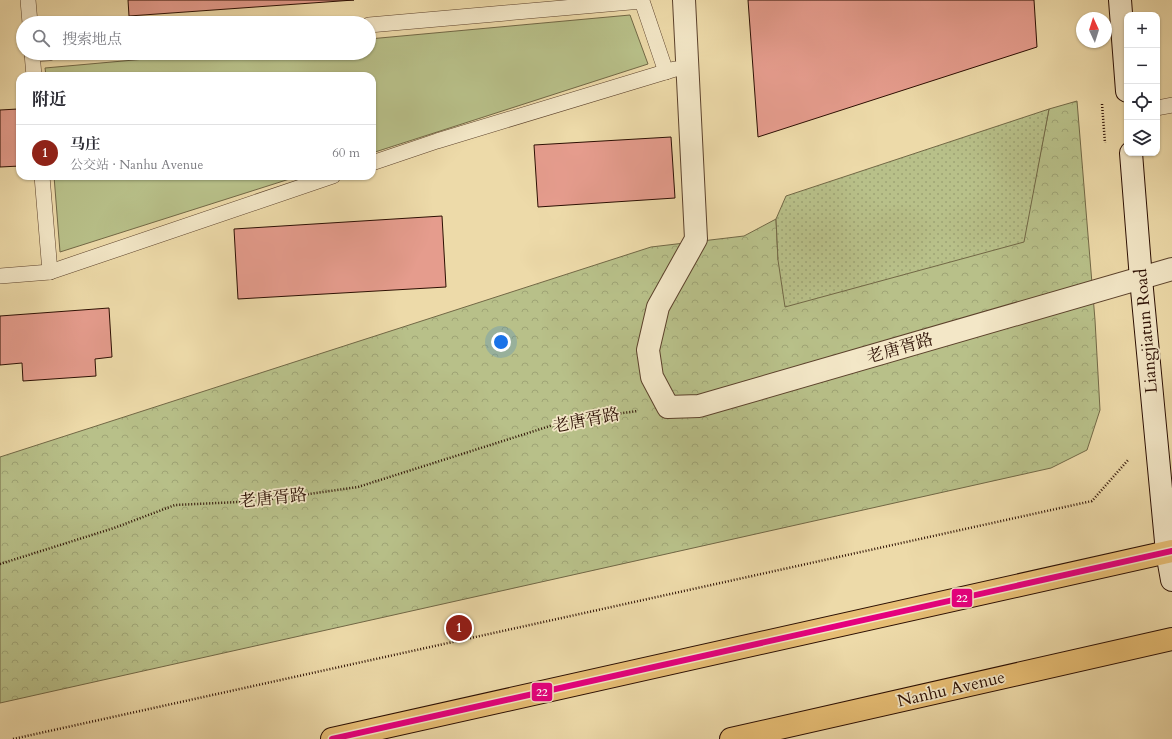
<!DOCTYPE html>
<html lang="zh">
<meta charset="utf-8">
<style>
:root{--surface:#fff;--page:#f7f7f7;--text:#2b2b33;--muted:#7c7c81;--line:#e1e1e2;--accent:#8f2418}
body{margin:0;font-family:Cardo,"Noto Serif SC",serif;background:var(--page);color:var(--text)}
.controls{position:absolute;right:12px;top:12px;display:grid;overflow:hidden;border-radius:8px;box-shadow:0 1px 3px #0004}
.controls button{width:36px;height:36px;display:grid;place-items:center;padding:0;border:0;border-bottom:1px solid var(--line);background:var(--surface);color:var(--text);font:20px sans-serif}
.compass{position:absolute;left:1076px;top:12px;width:36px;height:36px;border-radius:50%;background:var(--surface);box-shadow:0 1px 3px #0004;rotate:356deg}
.you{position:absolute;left:501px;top:342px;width:14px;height:14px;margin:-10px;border:3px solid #fff;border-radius:50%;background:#1a73e8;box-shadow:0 0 0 6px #1a73e833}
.badge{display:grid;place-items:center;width:26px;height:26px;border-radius:50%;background:var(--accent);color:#fff;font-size:13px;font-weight:700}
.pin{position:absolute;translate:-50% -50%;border:2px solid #fff;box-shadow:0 1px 4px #0006}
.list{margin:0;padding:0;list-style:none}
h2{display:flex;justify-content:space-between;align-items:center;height:52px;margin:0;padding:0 16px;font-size:17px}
h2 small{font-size:13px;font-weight:400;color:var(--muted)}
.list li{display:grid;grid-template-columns:26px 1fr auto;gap:12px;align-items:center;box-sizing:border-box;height:56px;padding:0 16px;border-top:1px solid var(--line)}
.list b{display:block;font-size:15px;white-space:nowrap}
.list p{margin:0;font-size:13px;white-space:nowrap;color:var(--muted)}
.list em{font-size:13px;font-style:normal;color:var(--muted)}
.icon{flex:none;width:22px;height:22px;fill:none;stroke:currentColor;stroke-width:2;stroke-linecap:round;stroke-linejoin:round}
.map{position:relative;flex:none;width:1172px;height:739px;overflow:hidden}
.search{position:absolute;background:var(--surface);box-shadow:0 1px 3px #0004;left:16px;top:16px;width:360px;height:44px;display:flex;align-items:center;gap:10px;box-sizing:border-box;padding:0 14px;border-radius:22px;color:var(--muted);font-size:15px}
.panel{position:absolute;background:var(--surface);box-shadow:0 1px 3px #0004;left:16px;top:72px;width:360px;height:108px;border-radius:12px}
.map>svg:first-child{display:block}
.forest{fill:url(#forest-crowns);stroke:#726846}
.park{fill:url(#park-dots);stroke:#726846}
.garden{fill:#b8c089;stroke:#726846}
.building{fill:#e59c8d;stroke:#2c0f03}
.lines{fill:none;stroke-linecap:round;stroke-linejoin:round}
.lane-casing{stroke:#5c422c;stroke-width:16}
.street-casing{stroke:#5c422c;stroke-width:24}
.secondary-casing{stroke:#2c0f03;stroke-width:24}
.highway-casing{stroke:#2c0f03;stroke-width:24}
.path{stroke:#2c0f03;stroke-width:2.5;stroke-dasharray:1 2;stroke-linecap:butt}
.lane{stroke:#f3e7c7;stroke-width:15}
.street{stroke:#f3e7c7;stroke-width:22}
.secondary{stroke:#f3e7c7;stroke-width:22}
.highway{stroke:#e6bd74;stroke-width:22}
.bus-1-casing{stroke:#f3e7c7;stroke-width:9}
.bus-1{stroke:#e5007d;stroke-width:6}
.labels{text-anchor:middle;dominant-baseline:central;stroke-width:3.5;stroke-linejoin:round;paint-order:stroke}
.street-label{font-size:17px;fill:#2c0f03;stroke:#f3e7c7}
.line-badge{stroke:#f3e7c7;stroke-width:1.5}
.badge-label{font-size:11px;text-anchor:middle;font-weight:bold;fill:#fff}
</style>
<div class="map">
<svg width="1172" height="739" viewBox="0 0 1172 739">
<defs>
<pattern id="forest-crowns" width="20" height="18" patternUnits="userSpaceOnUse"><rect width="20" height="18" fill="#b8c089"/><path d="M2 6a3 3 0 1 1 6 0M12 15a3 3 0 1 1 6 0" fill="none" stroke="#9ea475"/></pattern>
<pattern id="park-dots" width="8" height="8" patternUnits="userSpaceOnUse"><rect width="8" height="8" fill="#b8c089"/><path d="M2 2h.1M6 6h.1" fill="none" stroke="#9ea475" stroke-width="1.8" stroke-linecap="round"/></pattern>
</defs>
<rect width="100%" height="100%" fill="#eddaa9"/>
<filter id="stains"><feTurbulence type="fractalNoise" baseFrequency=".005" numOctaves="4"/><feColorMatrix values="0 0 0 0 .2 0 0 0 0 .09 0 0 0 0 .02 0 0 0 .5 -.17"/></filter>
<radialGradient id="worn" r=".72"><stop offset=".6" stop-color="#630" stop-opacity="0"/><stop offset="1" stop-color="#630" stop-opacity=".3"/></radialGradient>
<path class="forest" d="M 1077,101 L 1095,320 L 1100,410 L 1087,450 L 1051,468 L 0,703 L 0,457 L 651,247 L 744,236 L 776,219 L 778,260 L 1023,242 L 1049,109 Z"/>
<path class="park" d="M 1049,109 L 1024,242 L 785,307 L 778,260 L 776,219 L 786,196 Z"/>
<g class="garden">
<path d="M 630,15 L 648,64 L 372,153 L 372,76 L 46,76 L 45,68 L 212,53 L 369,53 L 369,39 Z"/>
<path d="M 54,176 L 299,176 L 60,252 Z"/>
</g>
<g class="building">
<path d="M 128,0 L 354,0 L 129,16 Z"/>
<path d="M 748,0 L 1034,0 L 1037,47 L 758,137 Z"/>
<path d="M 18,109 L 20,166 L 0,167 L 0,110 Z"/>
<path d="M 671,137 L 675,198 L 538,207 L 534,145 Z"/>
<path d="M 442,216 L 446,287 L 238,299 L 234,229 Z"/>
<path d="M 109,308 L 112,357 L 95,359 L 96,376 L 23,381 L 22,363 L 0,365 L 0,316 Z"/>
</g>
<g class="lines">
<g class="lane-casing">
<g id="lane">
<path d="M 28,0 L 30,23"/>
<path d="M 369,25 L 642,1 L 666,72"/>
<path d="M 32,53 L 34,76"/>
<path d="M 32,54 L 49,53"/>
<path d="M 1157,108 L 1172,105"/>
<path d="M 372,163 L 437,141 L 675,69"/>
<path d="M 42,176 L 50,272"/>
<path d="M 0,276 L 50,272 L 333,176"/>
</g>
</g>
<g class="street-casing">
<path id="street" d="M 684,0 L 696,239 L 658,307 L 648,350 L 652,377 L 668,407 L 699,406 L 1172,269"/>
</g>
<g class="secondary-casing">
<g id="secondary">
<path d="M 1120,0 L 1127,91"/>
<path d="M 1131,153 L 1141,279 L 1167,552 L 1172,580"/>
</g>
</g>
<g class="highway-casing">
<g id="highway">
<path d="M 332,739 L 1172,551"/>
<path d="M 731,739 L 1172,639"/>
</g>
</g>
<g class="path">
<path d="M 1102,104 L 1105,143"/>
<path d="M 0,564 L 114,528 L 175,505 L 260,501 L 358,487 L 569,420 L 638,411"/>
<path d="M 13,739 L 1092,501 L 1129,459"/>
</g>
<use href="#lane" class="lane"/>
<use href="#street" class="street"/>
<use href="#secondary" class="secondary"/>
<use href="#highway" class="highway"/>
<g class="bus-1-casing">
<path id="bus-1" d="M 332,739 L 1172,551"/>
</g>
<use href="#bus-1" class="bus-1"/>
</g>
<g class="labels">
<g class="street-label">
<text transform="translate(1146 331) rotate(-95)">Liangjiatun Road</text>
<text transform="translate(900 348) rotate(-16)">老唐胥路</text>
<text transform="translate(586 420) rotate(-11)">老唐胥路</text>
<text transform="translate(273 498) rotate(-6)">老唐胥路</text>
<text transform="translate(951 689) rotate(-13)">Nanhu Avenue</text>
</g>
</g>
<g class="line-badge">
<rect x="951" y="588" width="22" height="20" rx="4" fill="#e5007d"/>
<rect x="531" y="682" width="22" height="20" rx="4" fill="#e5007d"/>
</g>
<g class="badge-label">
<text x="962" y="602">22</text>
<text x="542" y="696">22</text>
</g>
<rect width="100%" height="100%" filter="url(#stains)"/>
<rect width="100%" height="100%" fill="url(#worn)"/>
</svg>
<div class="controls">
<button>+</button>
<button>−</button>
<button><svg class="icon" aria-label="locate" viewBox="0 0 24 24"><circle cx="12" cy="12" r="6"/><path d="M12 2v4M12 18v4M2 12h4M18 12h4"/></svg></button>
<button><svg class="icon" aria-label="layers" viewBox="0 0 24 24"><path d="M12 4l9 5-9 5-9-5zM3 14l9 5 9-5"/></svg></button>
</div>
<svg class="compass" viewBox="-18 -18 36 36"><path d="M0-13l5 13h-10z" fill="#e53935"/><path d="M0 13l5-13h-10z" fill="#7c7c81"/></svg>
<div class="you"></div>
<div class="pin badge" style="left:459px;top:628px">1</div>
<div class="search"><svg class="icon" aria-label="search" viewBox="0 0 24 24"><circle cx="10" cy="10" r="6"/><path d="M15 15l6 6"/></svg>搜索地点</div>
<section class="panel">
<h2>附近<small></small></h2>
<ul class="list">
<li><span class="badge">1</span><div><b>马庄</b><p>公交站 · Nanhu Avenue</p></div><em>60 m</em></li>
</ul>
</section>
</div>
